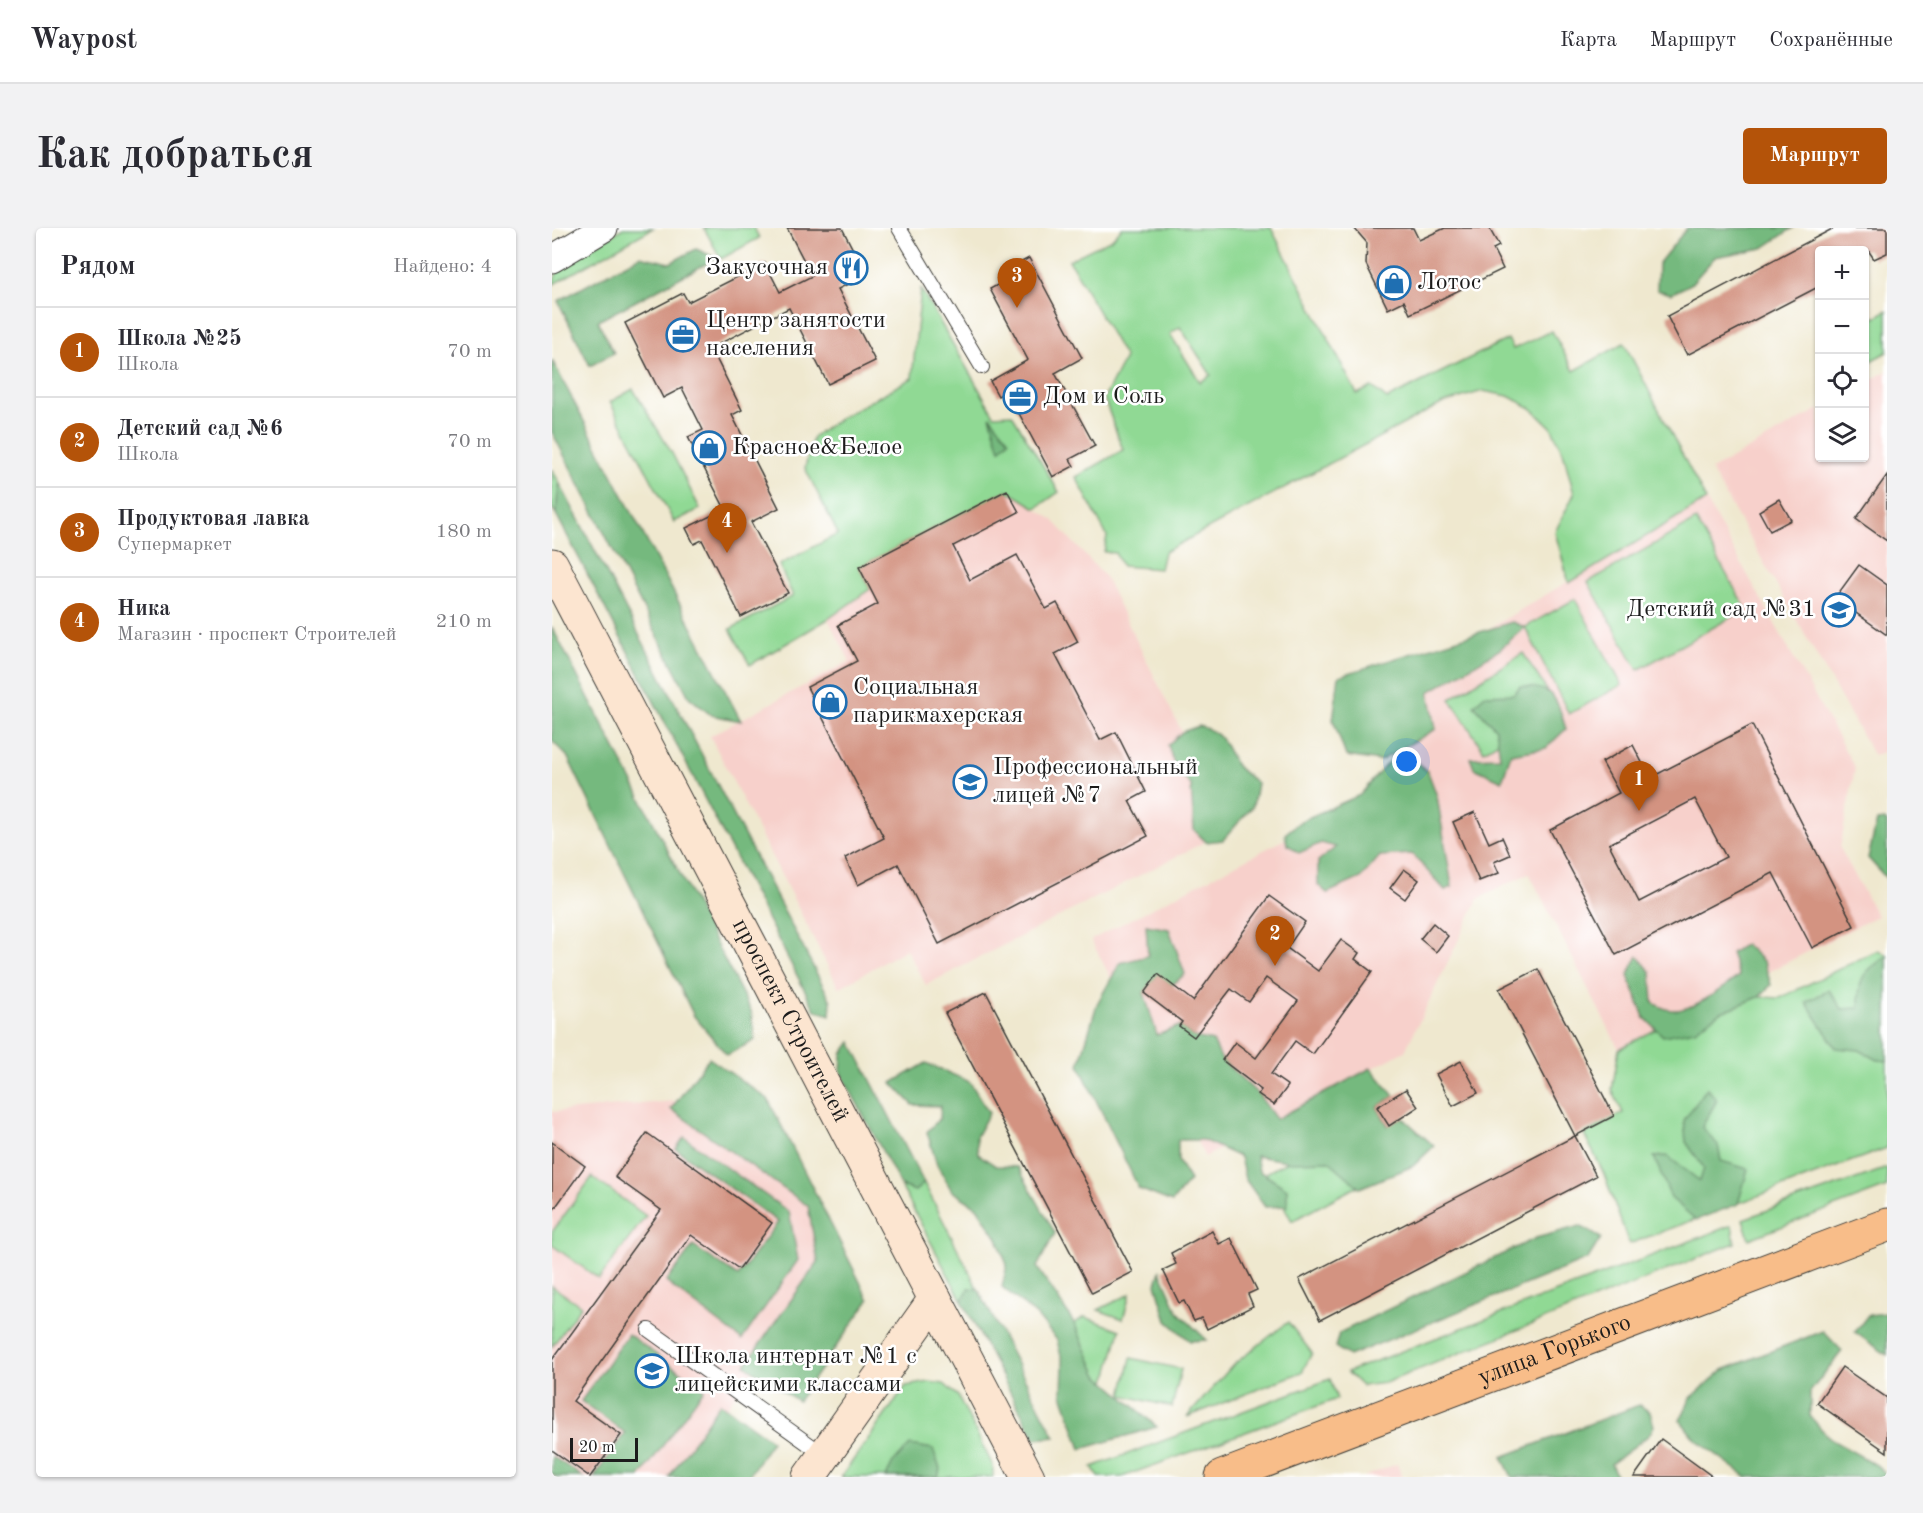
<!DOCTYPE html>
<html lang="ru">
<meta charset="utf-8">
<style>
:root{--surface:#fff;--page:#f2f2f3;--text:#2b2b33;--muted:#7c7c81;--line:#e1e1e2;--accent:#b45309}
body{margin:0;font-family:"Old Standard TT",serif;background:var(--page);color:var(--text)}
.controls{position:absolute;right:18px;top:18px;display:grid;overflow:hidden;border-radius:6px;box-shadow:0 2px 4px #0004}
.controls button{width:54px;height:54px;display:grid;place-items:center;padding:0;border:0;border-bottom:2px solid var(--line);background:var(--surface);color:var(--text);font:30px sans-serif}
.scale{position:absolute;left:18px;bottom:15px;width:68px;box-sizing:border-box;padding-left:6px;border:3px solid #1c1c1c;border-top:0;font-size:16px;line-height:21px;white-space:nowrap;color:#1c1c1c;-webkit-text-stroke:4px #fff;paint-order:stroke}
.you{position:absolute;left:855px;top:534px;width:21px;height:21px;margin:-15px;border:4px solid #fff;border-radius:50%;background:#1a73e8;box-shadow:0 0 0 9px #1a73e833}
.badge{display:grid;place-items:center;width:39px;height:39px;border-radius:50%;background:var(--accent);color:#fff;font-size:20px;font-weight:700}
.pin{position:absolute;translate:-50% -50px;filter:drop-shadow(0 2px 3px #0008)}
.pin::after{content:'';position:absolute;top:32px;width:21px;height:18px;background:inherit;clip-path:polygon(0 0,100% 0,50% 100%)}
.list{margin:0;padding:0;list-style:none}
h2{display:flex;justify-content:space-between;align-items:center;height:78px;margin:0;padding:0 24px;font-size:26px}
h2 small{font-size:20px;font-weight:400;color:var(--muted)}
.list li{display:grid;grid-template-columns:39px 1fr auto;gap:18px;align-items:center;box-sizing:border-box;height:90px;padding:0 24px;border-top:2px solid var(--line)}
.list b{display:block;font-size:22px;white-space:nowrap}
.list p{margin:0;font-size:20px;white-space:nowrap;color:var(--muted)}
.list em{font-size:20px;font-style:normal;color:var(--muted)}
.icon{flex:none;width:33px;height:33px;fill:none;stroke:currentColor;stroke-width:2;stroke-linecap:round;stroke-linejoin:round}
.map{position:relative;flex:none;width:1335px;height:1249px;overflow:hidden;border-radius:6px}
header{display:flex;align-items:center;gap:36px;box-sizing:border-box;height:84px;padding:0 30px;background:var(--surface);border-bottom:2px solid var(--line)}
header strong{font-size:28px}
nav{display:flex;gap:33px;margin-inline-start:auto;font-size:21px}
.intro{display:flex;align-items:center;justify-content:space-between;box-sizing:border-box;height:144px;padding:0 36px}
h1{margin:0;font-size:42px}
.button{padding:15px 27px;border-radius:6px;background:var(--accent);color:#fff;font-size:21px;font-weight:700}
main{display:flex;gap:36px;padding:0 36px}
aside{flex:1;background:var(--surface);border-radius:6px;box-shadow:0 2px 4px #0004}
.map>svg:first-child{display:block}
.built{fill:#f7d0cb}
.green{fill:#90d994;stroke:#567a58;stroke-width:1.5;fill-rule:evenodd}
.forest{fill:#74b97e;stroke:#486a4d;stroke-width:1.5}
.building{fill:#d39381;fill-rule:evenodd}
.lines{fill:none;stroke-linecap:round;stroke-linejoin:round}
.lane-casing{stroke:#3c3b37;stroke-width:16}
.street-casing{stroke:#3c3b37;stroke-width:29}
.secondary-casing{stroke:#3c3b37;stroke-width:35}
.primary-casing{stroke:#3c3b37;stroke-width:35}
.lane{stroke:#fff;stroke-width:14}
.street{stroke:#fff;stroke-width:27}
.secondary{stroke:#fce5d0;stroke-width:33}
.primary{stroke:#f8bd89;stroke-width:33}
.labels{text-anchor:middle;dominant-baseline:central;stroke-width:5;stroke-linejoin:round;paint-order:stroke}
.poi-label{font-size:24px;fill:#1c1c1c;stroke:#fff;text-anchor:start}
.street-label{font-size:24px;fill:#1c1c1c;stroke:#fff}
</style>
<header>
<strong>Waypost</strong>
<nav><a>Карта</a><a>Маршрут</a><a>Сохранённые</a></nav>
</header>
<div class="intro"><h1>Как добраться</h1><a class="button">Маршрут</a></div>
<main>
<aside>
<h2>Рядом<small>Найдено: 4</small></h2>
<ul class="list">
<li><span class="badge">1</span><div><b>Школа №25</b><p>Школа</p></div><em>70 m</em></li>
<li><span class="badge">2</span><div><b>Детский сад №6</b><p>Школа</p></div><em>70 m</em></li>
<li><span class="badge">3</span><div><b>Продуктовая лавка</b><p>Супермаркет</p></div><em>180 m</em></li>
<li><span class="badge">4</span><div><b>Ника</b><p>Магазин · проспект Строителей</p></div><em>210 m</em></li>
</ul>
</aside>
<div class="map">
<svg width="1335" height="1249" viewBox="0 0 1335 1249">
<rect width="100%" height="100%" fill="#fff"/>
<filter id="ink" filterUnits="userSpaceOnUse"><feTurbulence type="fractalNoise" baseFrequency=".0167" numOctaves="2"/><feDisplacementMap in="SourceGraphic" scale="12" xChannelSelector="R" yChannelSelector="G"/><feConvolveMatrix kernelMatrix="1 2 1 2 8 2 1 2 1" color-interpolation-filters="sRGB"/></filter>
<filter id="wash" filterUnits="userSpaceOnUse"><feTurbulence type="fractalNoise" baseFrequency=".008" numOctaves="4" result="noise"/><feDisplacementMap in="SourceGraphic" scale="24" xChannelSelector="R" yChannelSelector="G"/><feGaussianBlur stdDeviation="1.35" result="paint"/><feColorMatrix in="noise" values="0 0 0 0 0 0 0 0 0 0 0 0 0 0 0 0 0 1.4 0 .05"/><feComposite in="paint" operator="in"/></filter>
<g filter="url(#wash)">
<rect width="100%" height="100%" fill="#efe8cf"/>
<g class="built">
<path d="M 1335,143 L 1335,522 L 1322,528 L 1159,242 L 1267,181 L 1268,230 L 1312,230 L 1313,155 Z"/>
<path d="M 455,262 L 500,291 L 553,349 L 678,601 L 374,757 L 354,721 L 287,760 L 158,508 L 298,433 L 276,391 L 318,361 L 307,339 Z"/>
<path d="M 1154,272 L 1303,540 L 1288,620 L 1325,688 L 1067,821 L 977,645 L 926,671 L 853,823 L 653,929 L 539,712 L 858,546 L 818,471 Z"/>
<path d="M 122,873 L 262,971 L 276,1036 L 125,1249 L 0,1249 L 0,884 Z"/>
<path d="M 845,1236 L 850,1249 L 811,1249 L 819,1246 Z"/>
</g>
<g class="green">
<path d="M 71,0 L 101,0 L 0,57 L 7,40 Z"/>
<path d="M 152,0 L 202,0 L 207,10 L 169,31 Z"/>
<path d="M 570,0 L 719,0 L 805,166 L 820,159 L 835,171 L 956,111 L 961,121 L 1000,103 L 1022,143 L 1072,115 L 1154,272 L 1017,355 L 1003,304 L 1022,266 L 1011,224 L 999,199 L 979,180 L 956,168 L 931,163 L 891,175 L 612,324 L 608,341 L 570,338 L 563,325 L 552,324 L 555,308 L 524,249 L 571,222 L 552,170 L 573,130 L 517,32 L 560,11 ZM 628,99 L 659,147 L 648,154 L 618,106 Z"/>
<path d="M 369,61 L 442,187 L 460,186 L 507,264 L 484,280 L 455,262 L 307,339 L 318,361 L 276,391 L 198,437 L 178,401 L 241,368 L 227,337 L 286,306 L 253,240 L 261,209 L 290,189 L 360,150 Z"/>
<path d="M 1335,82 L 1335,124 L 1313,136 L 1313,95 Z"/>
<path d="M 81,161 L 120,225 L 148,281 L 122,294 L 58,174 Z"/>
<path d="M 0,241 L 7,254 L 4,286 L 0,280 Z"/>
<path d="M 1144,292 L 1194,381 L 1086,442 L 1036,354 Z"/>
<path d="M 1023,371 L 1070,457 L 1017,486 L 973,399 Z"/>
<path d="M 971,425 L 1005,478 L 932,523 L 898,471 Z"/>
<path d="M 1326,722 L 1335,727 L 1335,920 L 1077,1016 L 1052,946 L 1032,906 L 1071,885 L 1060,862 L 1067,821 L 1169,767 L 1228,770 Z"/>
<path d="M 793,902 L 819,951 L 740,993 L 714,945 Z"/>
<path d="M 1335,940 L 1335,959 L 1197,1011 L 1191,991 Z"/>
<path d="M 40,949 L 94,988 L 47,1051 L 0,1017 L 0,1004 Z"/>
<path d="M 372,955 L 426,1061 L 417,1060 L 410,1073 L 349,958 L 363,963 Z"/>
<path d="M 1180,997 L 1183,1015 L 833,1155 L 810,1158 L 795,1144 Z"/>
<path d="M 0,1058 L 29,1078 L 0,1119 Z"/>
<path d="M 578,1066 L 571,1091 L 546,1082 Z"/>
<path d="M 533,1089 L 568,1102 L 554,1154 L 545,1146 L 522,1095 Z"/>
<path d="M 736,1094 L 760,1125 L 750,1144 L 635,1189 L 681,1137 Z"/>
<path d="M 579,1130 L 629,1141 L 620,1179 L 570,1167 Z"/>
<path d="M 778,1151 L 785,1171 L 570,1249 L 547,1249 L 540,1239 Z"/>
<path d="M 377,1154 L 392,1156 L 406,1168 L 441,1238 L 441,1249 L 289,1249 L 354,1158 Z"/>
</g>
<g class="forest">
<path d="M 1135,0 L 1241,0 L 1211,20 L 1163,29 L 1139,56 L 1119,66 L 1105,62 L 1106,36 Z"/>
<path d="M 144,21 L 165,30 L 46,93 L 62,125 L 38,138 L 6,73 L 88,28 L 118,35 Z"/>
<path d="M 0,132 L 189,493 L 159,487 L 137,469 L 0,204 Z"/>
<path d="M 438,188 L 457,212 L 448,222 Z"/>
<path d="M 7,254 L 279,773 L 278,787 L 263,782 L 4,286 Z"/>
<path d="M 960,394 L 973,399 L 947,422 L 877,464 L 884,501 L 828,533 L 794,528 L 781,492 L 787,448 Z"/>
<path d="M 0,399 L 199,783 L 203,812 L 175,827 L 142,788 L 15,528 L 0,513 Z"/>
<path d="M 968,458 C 1004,460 1004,469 1014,501 L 994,520 L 959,526 L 950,553 L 922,540 L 918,530 L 948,529 L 944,501 L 922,477 L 933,467 L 962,466 Z"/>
<path d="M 647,498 C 673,505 670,515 683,535 C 688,543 698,549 705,555 L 701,578 L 671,612 L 654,614 L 642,602 L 639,557 L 624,542 L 616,517 L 630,504 Z"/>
<path d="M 855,525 L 876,544 L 885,568 L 900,659 L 893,662 L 860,626 L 828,628 L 809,650 L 775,665 L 766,657 L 766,633 L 784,619 L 769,615 L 747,625 L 735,616 L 733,606 L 749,593 L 808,567 L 843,526 Z"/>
<path d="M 1333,592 L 1335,595 L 1335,651 L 1316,630 L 1325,593 Z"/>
<path d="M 594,697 L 617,701 L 633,746 L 620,757 L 606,747 L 592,765 L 605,807 L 627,798 L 642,809 L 661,813 L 670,832 L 706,866 L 724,891 L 819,840 L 842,868 L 825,879 L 836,898 L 850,889 L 882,918 L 861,938 L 808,960 L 777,933 L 740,934 L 704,928 L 707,943 L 735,961 L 735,978 L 713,979 L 693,951 L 688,929 L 651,912 L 626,912 L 626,933 L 638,952 L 620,974 L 587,961 L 527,837 L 545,776 L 568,735 L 596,728 Z"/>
<path d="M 1193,716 L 1212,734 L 1219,757 L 1207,769 L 1167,785 L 1143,802 L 1111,808 L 1092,789 L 1076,747 L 1086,728 L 1099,744 L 1101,775 C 1106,777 1113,782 1119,782 C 1140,784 1171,760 1187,748 L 1179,725 Z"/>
<path d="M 1335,728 L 1335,833 L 1326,832 L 1307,822 L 1284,820 L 1254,774 L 1277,762 L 1290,781 L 1307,780 C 1307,748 1309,746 1335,728 Z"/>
<path d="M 299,814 L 372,955 L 363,963 L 349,958 L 289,845 L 290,826 Z"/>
<path d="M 157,830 L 216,871 L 317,1072 L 246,1173 L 193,1137 L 266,1034 L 256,978 L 119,881 Z"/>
<path d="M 374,835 L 418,854 L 437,885 L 424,909 L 426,926 L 444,938 L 466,939 L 503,1005 L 485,1039 L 522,1095 L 545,1146 L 605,1199 L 529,1221 L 510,1166 L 511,1136 L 505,1112 L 485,1088 L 450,1059 L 455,1037 L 445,1010 L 425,979 L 400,963 L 385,937 L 375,904 L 388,890 L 389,878 L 361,877 L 340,855 Z"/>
<path d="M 1155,860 L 1165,872 L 1150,899 L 1166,917 L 1169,933 L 1196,941 L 1186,976 L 1144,992 L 1119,970 L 1102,929 L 1115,928 L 1148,953 L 1152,940 L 1134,914 L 1132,892 Z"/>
<path d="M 132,909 L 237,984 L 246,1032 L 190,1112 L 114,1054 L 141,1018 L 186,1048 L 226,994 L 124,921 Z"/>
<path d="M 1028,998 L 1049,1010 L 1036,1031 L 797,1128 L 783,1119 L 787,1105 L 984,1010 Z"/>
<path d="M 608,1043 L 626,1084 L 655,1112 L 638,1113 L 615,1093 L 604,1056 Z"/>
<path d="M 417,1060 L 426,1061 L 503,1209 L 483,1211 L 410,1073 Z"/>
<path d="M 1335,1085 L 1335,1127 L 1303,1104 L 1316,1087 Z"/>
<path d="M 1271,1103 L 1290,1123 L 1258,1164 L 1258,1188 L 1278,1211 L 1328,1239 L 1335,1249 L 1195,1249 L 1143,1211 L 1128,1192 L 1139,1170 L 1171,1142 Z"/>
<path d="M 76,1106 L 152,1161 L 88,1249 L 42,1249 L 73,1205 L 29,1173 Z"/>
<path d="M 168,1175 L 220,1213 L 196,1249 L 117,1249 Z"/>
<path d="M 1087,1177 L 1098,1184 L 1102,1198 L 1097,1207 L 1059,1236 L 1065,1249 L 960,1249 L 950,1229 Z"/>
<path d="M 358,1217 L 381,1221 L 388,1241 L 386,1249 L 334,1249 L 341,1235 Z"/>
<path d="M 0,1228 L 31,1249 L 5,1249 L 0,1246 Z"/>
</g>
<g id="blocks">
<g class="building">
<path d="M 235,0 L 290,0 L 314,47 L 286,61 L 323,133 L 276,156 L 237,80 L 159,120 L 190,182 L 180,187 L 227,280 L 199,294 L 236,365 L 189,389 L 150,312 L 142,316 L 134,300 L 173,281 L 136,209 L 151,202 L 130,160 L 111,170 L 73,95 L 131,65 L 136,74 L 213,35 L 228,64 L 260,48 Z"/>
<path d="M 802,0 L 861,0 L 867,12 L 893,0 L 937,0 L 947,18 L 941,21 L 951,41 L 858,86 L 852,73 L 836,81 L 814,36 L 815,15 Z"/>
<path d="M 1282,0 L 1335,0 L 1335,25 L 1322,31 L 1316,22 L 1268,22 L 1268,58 L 1135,127 L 1115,88 Z"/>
<path d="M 477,30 L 530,130 L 503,145 L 543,218 L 518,231 L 522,238 L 501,249 L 455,163 L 446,168 L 438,153 L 476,132 L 438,61 L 464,47 L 460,39 Z"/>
<path d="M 1335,247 L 1335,313 L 1304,291 Z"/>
<path d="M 455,262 L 467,284 L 401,318 L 418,352 L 465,327 L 494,381 L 505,375 L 526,414 L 503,426 L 548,512 L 564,504 L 594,564 L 577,573 L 596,608 L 387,716 L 346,636 L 306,657 L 293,630 L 332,610 L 255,459 L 305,433 L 286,397 L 326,376 L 307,339 Z"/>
<path d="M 1227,271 L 1239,292 L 1218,303 L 1207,283 Z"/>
<path d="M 1307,337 L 1335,357 L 1335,407 L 1283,370 Z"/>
<path d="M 1200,497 L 1302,698 L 1260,720 L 1221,645 L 1064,727 L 998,602 L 1067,565 L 1050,534 L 1081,517 L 1098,550 ZM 1143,571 L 1174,629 L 1087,674 L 1057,616 Z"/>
<path d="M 923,584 L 937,615 L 950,609 L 958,627 L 942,634 L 947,645 L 927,653 L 901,594 Z"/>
<path d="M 852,641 L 867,652 L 853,671 L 838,660 Z"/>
<path d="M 717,668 L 753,694 L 735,720 L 766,743 L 789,712 L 807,725 L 803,731 L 820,744 L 761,826 L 743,813 L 719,846 L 736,858 L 722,877 L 706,866 L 709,862 L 670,832 L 683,814 L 704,830 L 746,773 L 714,750 L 697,774 L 679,761 L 642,809 L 627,798 L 630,794 L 592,765 L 606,746 L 641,773 Z"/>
<path d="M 881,695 L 896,708 L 884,724 L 868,711 Z"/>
<path d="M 986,741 L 1062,888 L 1023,908 L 1044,948 L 768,1092 L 747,1051 L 1023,908 L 947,761 Z"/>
<path d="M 434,764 L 581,1044 L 540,1065 L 393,785 Z"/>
<path d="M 909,833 L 926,865 L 901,878 L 884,846 Z"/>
<path d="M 854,861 L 866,879 L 837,898 L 825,879 Z"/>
<path d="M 95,905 L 220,995 L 187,1041 L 139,1007 L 21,1173 L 69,1207 L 38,1249 L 0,1222 L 0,1132 L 109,982 L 63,949 Z"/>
<path d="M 0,914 L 33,938 L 0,984 Z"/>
<path d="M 660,1003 L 667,1016 L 679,1010 L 705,1062 L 696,1066 L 701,1078 L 655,1101 L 650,1090 L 642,1093 L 632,1073 L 627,1075 L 611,1042 L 624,1036 L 619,1025 Z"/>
<path d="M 1290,1139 L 1335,1170 L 1335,1224 L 1265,1175 Z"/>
<path d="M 1109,1211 L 1161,1249 L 1082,1249 Z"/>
</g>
</g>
</g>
<g filter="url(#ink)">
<use href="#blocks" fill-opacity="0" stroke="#3c3b37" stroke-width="1.5"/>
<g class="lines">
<g class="lane-casing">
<g id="lane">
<path d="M 347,0 L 430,139"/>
<path d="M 97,1102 L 272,1227"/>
</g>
</g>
<g class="street-casing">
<path id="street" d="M 0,31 L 52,0"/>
</g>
<g class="secondary-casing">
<g id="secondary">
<path id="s1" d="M 0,337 L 476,1249"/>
<path d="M 257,1249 L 383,1071"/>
</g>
</g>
<g class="primary-casing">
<g id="primary">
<path id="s2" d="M 670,1249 L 1335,997"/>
</g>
</g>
<use href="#lane" class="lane"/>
<use href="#street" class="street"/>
<use href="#secondary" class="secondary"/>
<use href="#primary" class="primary"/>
</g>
</g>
<defs>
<g id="restaurant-ring" transform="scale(1.725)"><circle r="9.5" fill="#fff" stroke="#1f6fb2" stroke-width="1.5"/><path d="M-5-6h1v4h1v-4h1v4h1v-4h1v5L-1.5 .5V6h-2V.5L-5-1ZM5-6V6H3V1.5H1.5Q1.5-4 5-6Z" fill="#1f6fb2"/></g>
<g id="shop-ring" transform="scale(1.725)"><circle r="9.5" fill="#fff" stroke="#1f6fb2" stroke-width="1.5"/><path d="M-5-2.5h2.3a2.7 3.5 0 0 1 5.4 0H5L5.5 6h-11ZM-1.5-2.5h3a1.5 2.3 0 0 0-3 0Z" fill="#1f6fb2"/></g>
<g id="office-ring" transform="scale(1.725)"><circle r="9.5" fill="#fff" stroke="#1f6fb2" stroke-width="1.5"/><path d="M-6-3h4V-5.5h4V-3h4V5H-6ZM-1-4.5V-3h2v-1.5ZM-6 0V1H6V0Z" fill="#1f6fb2"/></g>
<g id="school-ring" transform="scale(1.725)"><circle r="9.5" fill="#fff" stroke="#1f6fb2" stroke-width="1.5"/><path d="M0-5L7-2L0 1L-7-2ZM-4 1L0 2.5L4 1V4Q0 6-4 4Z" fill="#1f6fb2"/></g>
<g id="university-ring" transform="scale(1.725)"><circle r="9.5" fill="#fff" stroke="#1f6fb2" stroke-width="1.5"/><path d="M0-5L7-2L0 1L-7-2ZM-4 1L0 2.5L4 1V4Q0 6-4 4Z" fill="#1f6fb2"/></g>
</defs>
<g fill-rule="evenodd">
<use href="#restaurant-ring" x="299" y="40"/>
<use href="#shop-ring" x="842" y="55"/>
<use href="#office-ring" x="131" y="107"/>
<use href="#office-ring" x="468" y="169"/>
<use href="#shop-ring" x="157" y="220"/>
<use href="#school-ring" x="1287" y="382"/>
<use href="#shop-ring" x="278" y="474"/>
<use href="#university-ring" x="418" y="554"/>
<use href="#school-ring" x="100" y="1143"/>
</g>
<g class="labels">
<g class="poi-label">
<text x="276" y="40" text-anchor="end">Закусочная</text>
<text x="865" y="55">Лотос</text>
<text x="154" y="93">Центр занятости<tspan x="154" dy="28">населения</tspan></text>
<text x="491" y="169">Дом и Соль</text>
<text x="180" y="220">Красное&amp;Белое</text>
<text x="1264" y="382" text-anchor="end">Детский сад №31</text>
<text x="301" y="460">Социальная<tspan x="301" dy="28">парикмахерская</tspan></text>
<text x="441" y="540">Профессиональный<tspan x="441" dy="28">лицей №7</tspan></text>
<text x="123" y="1129">Школа интернат №1 с<tspan x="123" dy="28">лицейскими классами</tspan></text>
</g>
<g class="street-label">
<text stroke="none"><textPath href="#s1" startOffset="514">проспект Строителей</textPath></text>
<text stroke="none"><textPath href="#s2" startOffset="356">улица Горького</textPath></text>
</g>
</g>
</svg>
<div class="controls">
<button>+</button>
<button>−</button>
<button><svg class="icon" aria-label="locate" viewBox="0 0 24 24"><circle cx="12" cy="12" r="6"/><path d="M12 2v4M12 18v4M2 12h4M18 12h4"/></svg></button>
<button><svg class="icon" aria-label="layers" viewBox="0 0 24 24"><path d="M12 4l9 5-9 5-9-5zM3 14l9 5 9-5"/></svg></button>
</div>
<div class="scale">20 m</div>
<div class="you"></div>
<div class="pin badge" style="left:1087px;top:583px">1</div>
<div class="pin badge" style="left:723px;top:738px">2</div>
<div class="pin badge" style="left:465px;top:80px">3</div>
<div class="pin badge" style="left:175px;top:325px">4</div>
</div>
</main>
